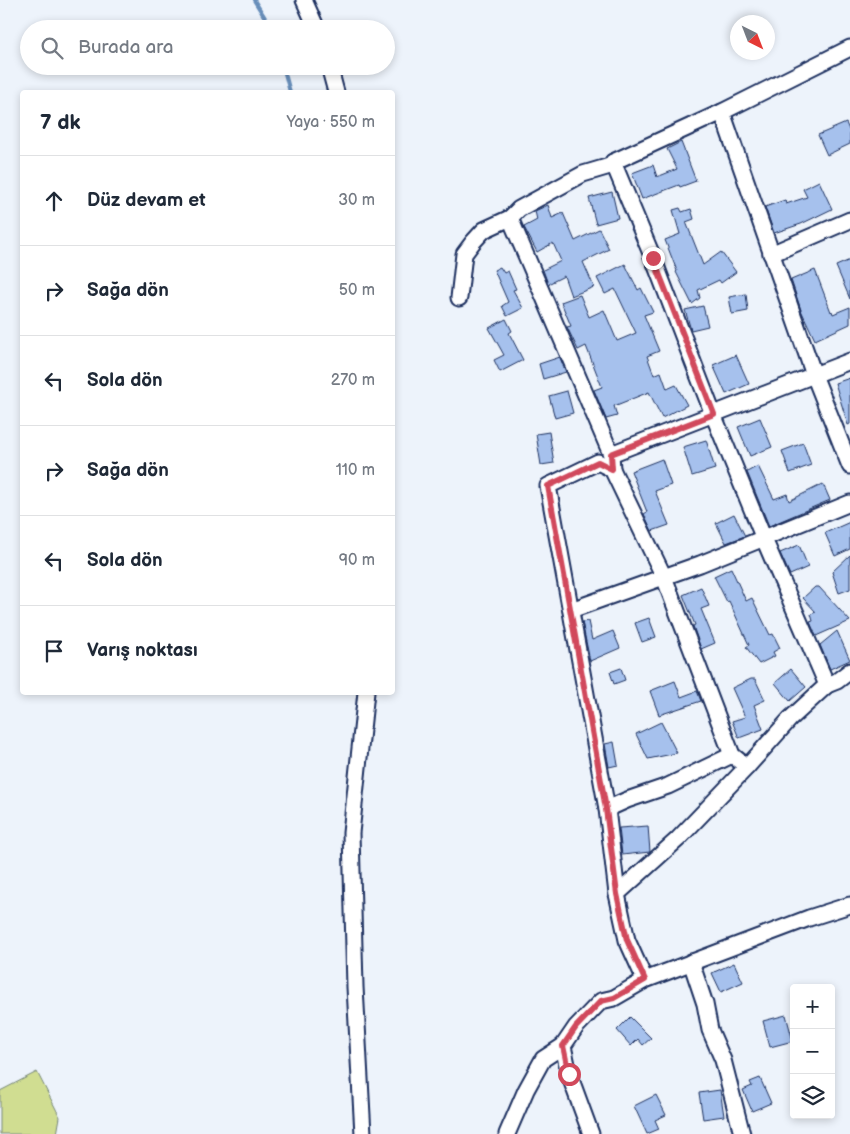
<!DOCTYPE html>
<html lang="tr">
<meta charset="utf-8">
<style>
:root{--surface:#fff;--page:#f6f6f7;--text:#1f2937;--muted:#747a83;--line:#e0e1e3}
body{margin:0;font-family:"Balsamiq Sans",sans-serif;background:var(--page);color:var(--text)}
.controls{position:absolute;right:15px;bottom:15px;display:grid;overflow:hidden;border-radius:5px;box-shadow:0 2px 8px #0003}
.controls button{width:45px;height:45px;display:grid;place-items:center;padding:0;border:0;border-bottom:1px solid var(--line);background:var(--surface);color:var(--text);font:25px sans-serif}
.compass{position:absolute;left:730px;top:15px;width:45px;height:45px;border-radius:50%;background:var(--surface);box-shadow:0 2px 8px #0003;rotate:138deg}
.stop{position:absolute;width:15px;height:15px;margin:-11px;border:4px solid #d1495b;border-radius:50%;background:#fff}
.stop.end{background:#d1495b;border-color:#fff;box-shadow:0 1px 5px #0008}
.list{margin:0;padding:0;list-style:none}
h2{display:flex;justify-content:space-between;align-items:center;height:65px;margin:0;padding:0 20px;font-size:21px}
h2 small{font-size:16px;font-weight:400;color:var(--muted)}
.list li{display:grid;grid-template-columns:32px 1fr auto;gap:15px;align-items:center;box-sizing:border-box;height:90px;padding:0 20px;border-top:1px solid var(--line)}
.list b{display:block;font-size:19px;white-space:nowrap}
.list em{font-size:16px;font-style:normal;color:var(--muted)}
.icon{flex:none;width:28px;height:28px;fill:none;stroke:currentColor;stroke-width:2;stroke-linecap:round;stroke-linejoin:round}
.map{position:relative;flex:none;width:850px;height:1134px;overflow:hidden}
.search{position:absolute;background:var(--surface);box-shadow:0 2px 8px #0003;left:20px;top:20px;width:375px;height:55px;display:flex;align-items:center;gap:12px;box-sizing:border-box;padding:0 18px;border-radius:28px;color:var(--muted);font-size:19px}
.panel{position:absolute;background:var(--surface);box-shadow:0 2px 8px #0003;left:20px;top:90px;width:375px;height:605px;border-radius:5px}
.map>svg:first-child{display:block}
.green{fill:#d0dd91;stroke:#768678}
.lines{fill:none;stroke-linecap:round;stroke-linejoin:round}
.stream{stroke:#678eba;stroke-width:4}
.building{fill:#a6c1ed;stroke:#1b2f5e}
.minor-casing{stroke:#1b2f5e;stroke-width:19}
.minor{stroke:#fff;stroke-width:15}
.route{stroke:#d1495b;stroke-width:6}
</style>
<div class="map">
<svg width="850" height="1134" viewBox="0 0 850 1134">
<rect width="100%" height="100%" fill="#edf3fb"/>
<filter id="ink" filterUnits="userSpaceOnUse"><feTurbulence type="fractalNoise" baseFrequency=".02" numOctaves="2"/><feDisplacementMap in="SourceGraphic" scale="10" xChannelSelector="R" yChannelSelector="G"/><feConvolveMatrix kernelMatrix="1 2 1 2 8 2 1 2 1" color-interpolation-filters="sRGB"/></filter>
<g filter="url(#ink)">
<path class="green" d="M 37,1072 L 60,1117 L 57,1134 L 0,1134 L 0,1091 Z"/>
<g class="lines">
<g class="stream">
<path d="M 254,0 L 272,29"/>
<path d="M 283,66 L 290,92"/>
</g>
</g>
<g class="building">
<path d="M 846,123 L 850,132 L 850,144 L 827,155 L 818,135 Z"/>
<path d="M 681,142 L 696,181 L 680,187 L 679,185 L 642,199 L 632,173 L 653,165 L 657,177 L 677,169 L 667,149 Z"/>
<path d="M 819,181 L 832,209 L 801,224 L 774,233 L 765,207 L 785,200 L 786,204 L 807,197 L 803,189 Z"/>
<path d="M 612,192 L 618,218 L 596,224 L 589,198 Z"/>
<path d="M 548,205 L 552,218 L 563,213 L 575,241 L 599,229 L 609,249 L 583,262 L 594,287 L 571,296 L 564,276 L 548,284 L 543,270 L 561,261 L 553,243 L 537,252 L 524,227 L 537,220 L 535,211 Z"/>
<path d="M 680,208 L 682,212 L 691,209 L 694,219 L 686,222 L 703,265 L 721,252 L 736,272 L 721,283 L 719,280 L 698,290 L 700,298 L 692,304 L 676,272 L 677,271 L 665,240 L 680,234 L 673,210 Z"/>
<path d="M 850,260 L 850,299 L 836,266 Z"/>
<path d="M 625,264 L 638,290 L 641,288 L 653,312 L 644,315 L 659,351 L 647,356 L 654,375 L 661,372 L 667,389 L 676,385 L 687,405 L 662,418 L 649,392 L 614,406 L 617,416 L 606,419 L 594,390 L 602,387 L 586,346 L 578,350 L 567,327 L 571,326 L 561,302 L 580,295 L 589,317 L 604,310 L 617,341 L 636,333 L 615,289 L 605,294 L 597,278 Z"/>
<path d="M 500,267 L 504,273 L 508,271 L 516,289 L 513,290 L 523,308 L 507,316 L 502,306 L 508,302 L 494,270 Z"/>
<path d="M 815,270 L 831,312 L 832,311 L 833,314 L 850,307 L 850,324 L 815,340 L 801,310 L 791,280 Z"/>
<path d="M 746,294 L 748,311 L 732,314 L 729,297 Z"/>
<path d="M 703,306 L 708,326 L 691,330 L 685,310 Z"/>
<path d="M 506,319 L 512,331 L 509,333 L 523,360 L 500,372 L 494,360 L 504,355 L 489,328 Z"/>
<path d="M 736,355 L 749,384 L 726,394 L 713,365 Z"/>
<path d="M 560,357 L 566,372 L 543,379 L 539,364 Z"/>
<path d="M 850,378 L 850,424 L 848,425 L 835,383 Z"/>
<path d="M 567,391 L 573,413 L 555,418 L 549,396 Z"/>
<path d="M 760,418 L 772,447 L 750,456 L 738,427 Z"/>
<path d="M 549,432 L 554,463 L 541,465 L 536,434 Z"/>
<path d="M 706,440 L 715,469 L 692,476 L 683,447 Z"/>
<path d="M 803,443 L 811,465 L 790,473 L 782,451 Z"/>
<path d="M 662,459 L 671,485 L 655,491 L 669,525 L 652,531 L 644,514 L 647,512 L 631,471 Z"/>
<path d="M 758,466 L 774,499 L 787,494 L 789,501 L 823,484 L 830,500 L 769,526 L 747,472 Z"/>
<path d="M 734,514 L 745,536 L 726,543 L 716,523 Z"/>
<path d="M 850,522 L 850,549 L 835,556 L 825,533 Z"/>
<path d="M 799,545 L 808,567 L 790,575 L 780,553 Z"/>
<path d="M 850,555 L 850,589 L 839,593 L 832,572 Z"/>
<path d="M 731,568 L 746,601 L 752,598 L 770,635 L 773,634 L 780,648 L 773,652 L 775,656 L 759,664 L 746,647 L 749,645 L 729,601 L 727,602 L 714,576 Z"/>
<path d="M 701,587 L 709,606 L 701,609 L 715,643 L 701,649 L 693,626 L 695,625 L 683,595 Z"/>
<path d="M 815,587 L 819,587 L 850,621 L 816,636 L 810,622 L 813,621 L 811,614 L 816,612 L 803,598 Z"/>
<path d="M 649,618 L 656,637 L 642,642 L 635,623 Z"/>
<path d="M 588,621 L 592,640 L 613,631 L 620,648 L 590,661 L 582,622 Z"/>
<path d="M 837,631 L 850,660 L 830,669 L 820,645 Z"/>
<path d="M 621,668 L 625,680 L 614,684 L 610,672 Z"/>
<path d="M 791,669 L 806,687 L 790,701 L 775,683 Z"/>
<path d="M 751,679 L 755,679 L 765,700 L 754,705 L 763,729 L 739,738 L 732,721 L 745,717 L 732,688 Z"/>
<path d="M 675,681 L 681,697 L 697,691 L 701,701 L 659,715 L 650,691 Z"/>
<path d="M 661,722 L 677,753 L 648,759 L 636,734 Z"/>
<path d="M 614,742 L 618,765 L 609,767 L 605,744 Z"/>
<path d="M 648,826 L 650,852 L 622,855 L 619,828 Z"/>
<path d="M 734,963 L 743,982 L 721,992 L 712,973 Z"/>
<path d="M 786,1015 L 793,1041 L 770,1047 L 763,1021 Z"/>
<path d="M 630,1017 L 651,1038 L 643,1045 L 638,1039 L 631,1046 L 617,1030 Z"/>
<path d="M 760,1078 L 771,1103 L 752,1111 L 743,1090 L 752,1086 L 750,1082 Z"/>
<path d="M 720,1090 L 724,1116 L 703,1119 L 699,1093 Z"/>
<path d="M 656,1095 L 666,1115 L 655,1120 L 659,1129 L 647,1134 L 634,1106 Z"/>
</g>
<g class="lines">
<g class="minor-casing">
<g id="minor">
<path d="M 304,0 L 317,29"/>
<path d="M 329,66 L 336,92"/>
<path d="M 722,112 L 814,375 L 850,466"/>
<path d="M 613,162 L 653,258 L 713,414 L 764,539 L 827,685 L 837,681 L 850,671"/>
<path d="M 510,218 L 611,454 L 612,469"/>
<path d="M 771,254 L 850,220"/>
<path d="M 459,298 L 464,254 L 473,242 L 484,230 L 510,218 L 519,209 L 583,174 L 610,166 L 613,162 L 722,112 L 850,48"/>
<path d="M 611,454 L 850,361"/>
<path d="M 571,610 L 700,564 L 850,503"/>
<path d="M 607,809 L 627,800 L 668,786 L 732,755"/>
<path d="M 617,894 L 678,839 L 747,767 L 790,719 L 827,685"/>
<path d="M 691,962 L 705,1004 L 710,1030 L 723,1060 L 742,1134"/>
<path d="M 645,980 L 627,940 L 617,894 L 607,809 L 548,486 L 598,462 L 612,469 L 664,577 L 732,755 L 747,767"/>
<path d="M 563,1046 L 569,1074 L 591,1134"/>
<path d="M 363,1134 L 355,987 L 351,833 L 366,692"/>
<path d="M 507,1134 L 526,1090 L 543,1059 L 563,1046 L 576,1027 L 601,1001 L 614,998 L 645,980 L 809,918 L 850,905"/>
</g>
</g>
<use href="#minor" class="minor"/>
</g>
</g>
<g class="lines" filter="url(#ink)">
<path class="route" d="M 569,1074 L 563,1046 L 576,1027 L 601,1001 L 614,998 L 645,980 L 627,940 L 617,894 L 606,809 L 548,486 L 598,462 L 612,469 L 611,454 L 714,414 L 653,258"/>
</g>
</svg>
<div class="controls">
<button>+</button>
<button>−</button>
<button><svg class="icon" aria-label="layers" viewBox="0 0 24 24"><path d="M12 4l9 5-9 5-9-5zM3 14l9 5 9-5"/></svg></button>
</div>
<svg class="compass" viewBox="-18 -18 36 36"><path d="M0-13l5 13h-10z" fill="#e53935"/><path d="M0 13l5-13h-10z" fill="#747a83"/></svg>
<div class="stop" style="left:569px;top:1074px"></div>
<div class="stop end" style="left:653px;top:258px"></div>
<div class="search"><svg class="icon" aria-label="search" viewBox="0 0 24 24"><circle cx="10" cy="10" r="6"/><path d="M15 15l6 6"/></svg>Burada ara</div>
<section class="panel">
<h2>7 dk<small>Yaya · 550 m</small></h2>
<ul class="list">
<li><svg class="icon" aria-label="ahead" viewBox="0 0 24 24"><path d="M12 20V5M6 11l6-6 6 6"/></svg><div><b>Düz devam et</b></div><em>30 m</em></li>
<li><svg class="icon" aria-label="right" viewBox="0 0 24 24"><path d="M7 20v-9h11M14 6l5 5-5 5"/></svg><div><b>Sağa dön</b></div><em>50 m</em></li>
<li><svg class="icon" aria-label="left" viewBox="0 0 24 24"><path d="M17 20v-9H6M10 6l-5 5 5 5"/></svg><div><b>Sola dön</b></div><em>270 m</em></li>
<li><svg class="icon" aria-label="right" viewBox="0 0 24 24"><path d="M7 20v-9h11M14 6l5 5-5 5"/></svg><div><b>Sağa dön</b></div><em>110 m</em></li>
<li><svg class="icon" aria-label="left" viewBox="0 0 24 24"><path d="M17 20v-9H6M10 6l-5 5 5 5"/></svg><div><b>Sola dön</b></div><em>90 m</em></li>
<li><svg class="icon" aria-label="arrive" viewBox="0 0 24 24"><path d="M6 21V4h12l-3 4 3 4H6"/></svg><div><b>Varış noktası</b></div></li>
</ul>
</section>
</div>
